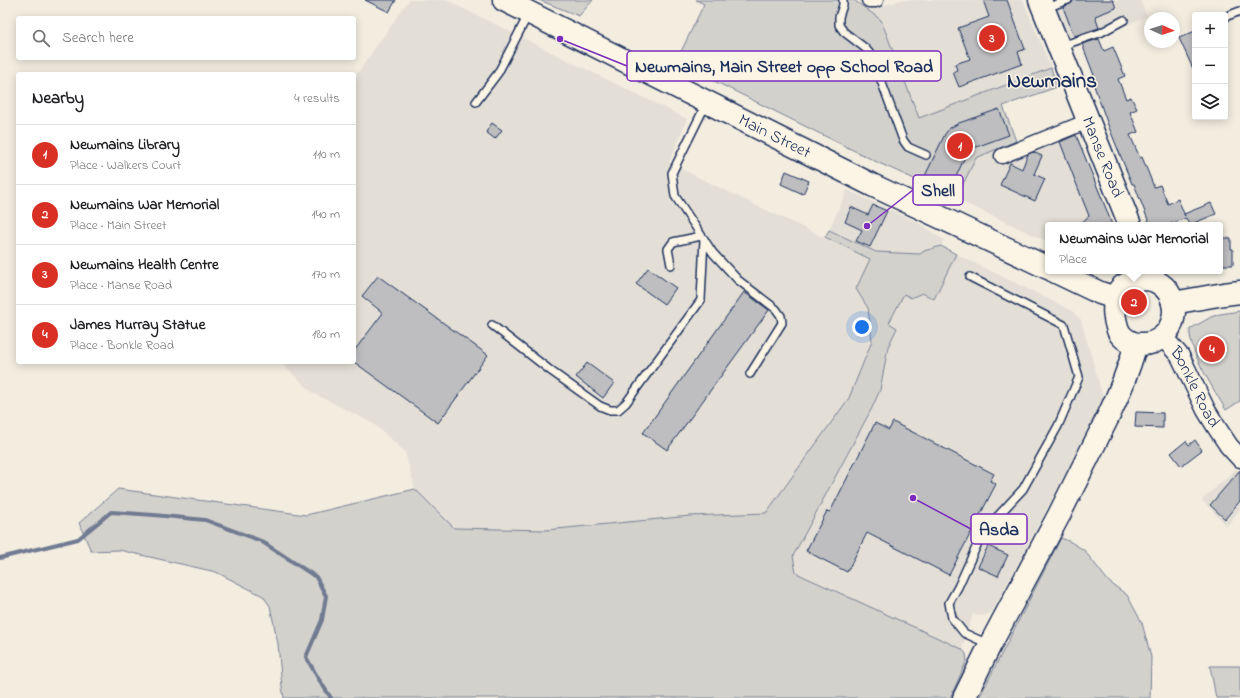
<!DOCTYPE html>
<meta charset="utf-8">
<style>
:root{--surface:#fff;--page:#f2f2f2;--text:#202124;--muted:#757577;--line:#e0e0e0;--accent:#d93025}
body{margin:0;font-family:"Indie Flower",sans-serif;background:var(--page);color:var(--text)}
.controls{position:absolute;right:12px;top:12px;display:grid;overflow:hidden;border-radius:4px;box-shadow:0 2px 10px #0003}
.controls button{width:36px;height:36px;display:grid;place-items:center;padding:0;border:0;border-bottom:1px solid var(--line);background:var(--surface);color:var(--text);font:20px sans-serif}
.compass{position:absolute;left:1144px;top:12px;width:36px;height:36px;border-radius:50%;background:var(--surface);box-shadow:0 2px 10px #0003;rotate:93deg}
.you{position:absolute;left:862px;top:327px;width:14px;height:14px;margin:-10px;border:3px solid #fff;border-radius:50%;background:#1a73e8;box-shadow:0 0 0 6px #1a73e833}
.badge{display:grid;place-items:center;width:26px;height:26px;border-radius:50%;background:var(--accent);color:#fff;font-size:13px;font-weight:700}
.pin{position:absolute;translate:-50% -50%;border:2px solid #fff;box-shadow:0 1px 4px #0006}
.popup{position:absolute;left:1045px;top:222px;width:178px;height:52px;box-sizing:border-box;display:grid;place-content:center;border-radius:4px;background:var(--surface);filter:drop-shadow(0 1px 3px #0005);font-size:13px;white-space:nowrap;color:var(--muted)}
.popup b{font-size:15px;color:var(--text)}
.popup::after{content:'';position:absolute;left:50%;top:100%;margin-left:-8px;border:8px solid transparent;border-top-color:var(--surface)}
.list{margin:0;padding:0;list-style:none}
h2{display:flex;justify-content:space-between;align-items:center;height:52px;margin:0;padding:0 16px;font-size:17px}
h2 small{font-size:13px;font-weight:400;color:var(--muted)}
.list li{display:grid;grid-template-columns:26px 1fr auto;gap:12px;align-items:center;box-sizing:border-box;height:60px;padding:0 16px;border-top:1px solid var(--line)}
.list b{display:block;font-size:15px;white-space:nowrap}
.list p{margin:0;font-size:13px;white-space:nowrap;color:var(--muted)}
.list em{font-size:13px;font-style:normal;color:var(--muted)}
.icon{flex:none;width:22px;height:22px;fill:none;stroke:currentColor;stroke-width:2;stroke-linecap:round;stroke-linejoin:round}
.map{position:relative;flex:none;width:1240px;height:698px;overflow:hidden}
.search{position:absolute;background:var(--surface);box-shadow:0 2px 10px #0003;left:16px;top:16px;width:340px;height:44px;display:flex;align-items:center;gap:10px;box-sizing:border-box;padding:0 14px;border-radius:4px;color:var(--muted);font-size:15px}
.panel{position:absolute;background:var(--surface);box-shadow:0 2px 10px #0003;left:16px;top:72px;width:340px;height:292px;border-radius:4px}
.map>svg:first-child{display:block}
.built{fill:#e3dfd6}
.green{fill:#d3d1cc;stroke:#778095}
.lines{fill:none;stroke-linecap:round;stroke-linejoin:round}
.stream{stroke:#707a91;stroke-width:4}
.building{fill:#bebec0;stroke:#1b2f5e}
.service-casing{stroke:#1b2f5e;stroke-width:10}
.minor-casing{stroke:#1b2f5e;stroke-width:17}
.tertiary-casing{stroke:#1b2f5e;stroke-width:21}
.primary-casing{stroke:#1b2f5e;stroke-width:25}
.service{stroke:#fcf5e5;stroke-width:7}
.minor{stroke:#fcf5e5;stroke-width:14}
.tertiary{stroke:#fcf5e5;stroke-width:18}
.primary{stroke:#fcf5e5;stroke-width:22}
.labels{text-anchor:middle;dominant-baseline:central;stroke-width:3;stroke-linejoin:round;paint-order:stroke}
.street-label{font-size:17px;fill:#1b2f5e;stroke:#fcf5e5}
.district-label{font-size:21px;font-weight:bold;fill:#1b2f5e;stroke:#fcf5e5}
.leader{fill:none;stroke:#7b2cbf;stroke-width:1.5}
.callout-dot{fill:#7b2cbf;stroke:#fcf5e5;stroke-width:1.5}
.callout{fill:#fcf5e5;stroke:#7b2cbf;stroke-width:1.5}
.callout-label{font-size:18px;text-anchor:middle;font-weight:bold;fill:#1b2f5e}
</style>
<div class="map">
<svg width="1240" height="698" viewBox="0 0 1240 698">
<rect width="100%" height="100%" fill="#f3ede0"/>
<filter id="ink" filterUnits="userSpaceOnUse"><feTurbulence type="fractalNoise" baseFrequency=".025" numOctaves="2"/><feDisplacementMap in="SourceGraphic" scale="8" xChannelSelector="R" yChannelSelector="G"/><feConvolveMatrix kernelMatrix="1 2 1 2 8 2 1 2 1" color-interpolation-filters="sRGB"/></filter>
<g filter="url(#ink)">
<g class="built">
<path d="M 409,0 L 446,0 L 687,119 L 669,163 L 749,202 L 870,259 L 856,289 L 868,308 L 872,341 L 849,398 L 766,513 L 690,516 L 546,530 L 453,528 L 415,489 L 405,452 L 374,424 L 313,393 L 280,362 L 354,362 L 354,78 Z"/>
<path d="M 900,0 L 1023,0 L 1051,68 L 919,119 L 881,20 L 865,8 L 890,4 Z"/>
<path d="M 1049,0 L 1140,0 L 1147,16 L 1071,50 Z"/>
<path d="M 1002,106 L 1016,141 L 1071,121 L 1114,225 L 1048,225 L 1048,242 L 918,181 L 940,133 Z"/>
<path d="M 847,190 L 917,222 L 944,240 L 941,246 L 924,251 L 920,254 L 876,252 L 829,230 Z"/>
<path d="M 956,254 L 1071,310 L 1081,320 L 1104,401 L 993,611 L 986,615 L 979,616 L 973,614 L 962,649 L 796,573 L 793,556 L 872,408 L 880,390 L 888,347 L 897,328 L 889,324 L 904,294 L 911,298 L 922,293 L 934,299 Z"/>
<path d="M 1236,469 L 1240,473 L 1240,510 L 1227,526 L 1202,500 Z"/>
</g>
<g class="green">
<path d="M 539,0 L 593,0 L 579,16 Z"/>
<path d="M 696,0 L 854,0 L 881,20 L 919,118 L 1051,68 L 1057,87 L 1003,106 L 1016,141 L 976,158 L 956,198 L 879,163 L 676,62 L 704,4 Z"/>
<path d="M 829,230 L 876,252 L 920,254 L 924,251 L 941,246 L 956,254 L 934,299 L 922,293 L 911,298 L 904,294 L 889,323 L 897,328 L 888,347 L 880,390 L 872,408 L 793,556 L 796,573 L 962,649 L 966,654 L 967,660 L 950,698 L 284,698 L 282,687 L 278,644 L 270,606 L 263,596 L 216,572 L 119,550 L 91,551 L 79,523 L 118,489 L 306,515 L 415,489 L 454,528 L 546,530 L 690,516 L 766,513 L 849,398 L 872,341 L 868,308 L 856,289 L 870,259 L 825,237 Z"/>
<path d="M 1240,311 L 1240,401 L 1226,410 C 1215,391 1188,351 1190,329 L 1211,317 L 1220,314 Z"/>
<path d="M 1061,538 L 1069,541 L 1084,550 L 1109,582 L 1127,595 L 1142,623 L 1151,657 L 1150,698 L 979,698 Z"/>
<path d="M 1210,666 L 1240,666 L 1240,698 L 1216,698 Z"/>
</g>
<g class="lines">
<path class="stream" d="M 0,558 L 78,539 L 111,512 L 154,515 L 205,520 L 261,541 L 316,577 L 326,596 L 322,620 L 306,657 L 318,678 L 331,698"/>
</g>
<g class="building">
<path d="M 365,0 L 396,0 L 389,12 Z"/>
<path d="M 983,0 L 1007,0 L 1025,49 L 1018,52 L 1022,64 L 959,87 L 953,72 L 957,70 L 955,64 L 970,59 L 958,28 L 989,17 Z"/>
<path d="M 1073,0 L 1113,0 L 1116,8 L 1095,16 L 1099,28 L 1074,36 L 1063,7 L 1072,3 Z"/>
<path d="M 1195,31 L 1195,73 L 1179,38 Z"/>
<path d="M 1099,39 L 1104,51 L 1113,47 L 1125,76 L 1118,79 L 1126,99 L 1131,97 L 1137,109 L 1130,112 L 1138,132 L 1130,135 L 1140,158 L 1142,157 L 1154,187 L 1160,185 L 1168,204 L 1178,199 L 1185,216 L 1184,214 L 1211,203 L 1216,214 L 1189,225 L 1186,218 L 1168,225 L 1150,225 L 1134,184 L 1132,184 L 1108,125 L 1092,80 L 1095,78 L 1082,44 Z"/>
<path d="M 999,109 L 1009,135 L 968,150 L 950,190 L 924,178 L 945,134 L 950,128 L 959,123 Z"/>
<path d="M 492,123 L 502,130 L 495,139 L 486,132 Z"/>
<path d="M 1076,135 L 1107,211 L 1112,225 L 1079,225 L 1089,216 L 1060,142 Z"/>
<path d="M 1033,152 L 1042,156 L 1034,174 L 1045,179 L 1035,201 L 1000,185 L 1010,163 L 1022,169 L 1028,154 Z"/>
<path d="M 786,171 L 809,181 L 803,194 L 781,184 Z"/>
<path d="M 873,205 L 887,211 L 870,247 L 856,241 L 862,230 L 845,222 L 851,207 L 868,215 Z"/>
<path d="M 1221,238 L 1231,238 L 1231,249 L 1233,249 L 1233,265 L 1220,265 L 1220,243 L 1221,243 Z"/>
<path d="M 648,268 L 676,288 L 664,304 L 636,284 Z"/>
<path d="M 378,276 L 488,355 L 438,423 L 354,362 L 354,351 L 383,313 L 362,296 Z"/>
<path d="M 744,292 L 769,310 L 667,450 L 643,433 Z"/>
<path d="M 587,363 L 614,383 L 603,398 L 576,377 Z"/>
<path d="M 1136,412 L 1163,413 L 1163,428 L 1135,427 Z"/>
<path d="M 893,422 L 994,474 L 990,481 L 996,484 L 949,575 L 867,533 L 847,572 L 806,551 L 827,511 L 830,512 L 875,423 L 889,430 Z"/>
<path d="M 1195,440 L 1202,450 L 1181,466 L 1171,453 L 1186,441 L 1189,445 Z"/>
<path d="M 1240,470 L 1240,501 L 1225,519 L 1210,505 Z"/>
<path d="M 988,546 L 1008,555 L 998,576 L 978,567 Z"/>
</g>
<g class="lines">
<g class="service-casing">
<g id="service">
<path d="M 843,0 L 843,5 L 839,17 L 839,25 L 844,32 L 865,48 L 872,56 L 903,140 L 908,147 L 926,155"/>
<path d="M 1046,8 L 1068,0"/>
<path d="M 1225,17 L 1240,11"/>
<path d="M 1061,46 L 1100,33 L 1124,20"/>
<path d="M 476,102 L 498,73 L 528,15"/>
<path d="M 706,104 L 672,173 L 675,196 L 713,253 L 738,280 L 776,309 L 781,316 L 782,323 L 750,374"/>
<path d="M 671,265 L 668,249 L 673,242 L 701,236"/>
<path d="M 970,277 L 1064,325 L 1079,377 L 1058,426 L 1023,489 L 983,532 L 958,587 L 949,603 L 952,618 L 964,633 L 988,644"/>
<path d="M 492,325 L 551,371 L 600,406 L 610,410 L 618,410 L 626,403 L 701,300 L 704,239"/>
</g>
</g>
<g class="minor-casing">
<g id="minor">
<path d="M 869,0 L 876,0"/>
<path d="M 1002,156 L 1088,121"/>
</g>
</g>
<g class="tertiary-casing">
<g id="tertiary">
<path id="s1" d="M 1163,337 L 1180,356 L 1206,410 L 1217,428 L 1229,446 L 1240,458"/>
</g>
</g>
<g class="primary-casing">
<g id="primary">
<path id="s2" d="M 504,0 L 872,185 L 1048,268"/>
<path id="s3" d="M 1040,0 L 1130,225"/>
<path d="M 1054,271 L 1100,293 L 1116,298"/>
<path d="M 1140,279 C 1145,279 1150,279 1155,281 C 1186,295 1177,344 1142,344 C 1139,344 1136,344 1133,343 C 1125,340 1119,335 1117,327 C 1113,314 1112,296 1123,286 C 1128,283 1134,281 1140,279 Z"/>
<path d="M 1173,303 L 1224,294 L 1240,292"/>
<path d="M 964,698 L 990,645 L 1059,515 L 1109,415 C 1120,392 1129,368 1136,344"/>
</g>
</g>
<use href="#service" class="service"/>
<use href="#minor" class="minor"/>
<use href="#tertiary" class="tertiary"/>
<use href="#primary" class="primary"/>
</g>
</g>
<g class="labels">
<g class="street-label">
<text stroke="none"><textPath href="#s2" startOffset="303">Main Street</textPath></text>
<text stroke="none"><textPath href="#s3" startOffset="169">Manse Road</textPath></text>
<text stroke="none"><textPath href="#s1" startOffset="60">Bonkle Road</textPath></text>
</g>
<g class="district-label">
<text x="1052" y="82">Newmains</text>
</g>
</g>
<path class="leader" d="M560 39L627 66M867 226L913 190M913 498L971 529"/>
<g class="callout-dot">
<circle cx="560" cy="39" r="4"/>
<circle cx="867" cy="226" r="4"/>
<circle cx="913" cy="498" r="4"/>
</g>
<g class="callout">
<rect x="627" y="51" width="314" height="30" rx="4"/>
<rect x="913" y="175" width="50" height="30" rx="4"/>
<rect x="971" y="514" width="56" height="30" rx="4"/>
</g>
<g class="callout-label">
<text x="784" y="72">Newmains, Main Street opp School Road</text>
<text x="938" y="196">Shell</text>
<text x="999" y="535">Asda</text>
</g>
</svg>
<div class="controls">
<button>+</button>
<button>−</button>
<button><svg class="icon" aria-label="layers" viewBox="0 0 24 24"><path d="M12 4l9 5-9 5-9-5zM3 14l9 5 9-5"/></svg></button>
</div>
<svg class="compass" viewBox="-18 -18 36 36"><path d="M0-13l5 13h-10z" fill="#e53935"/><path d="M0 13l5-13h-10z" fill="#757577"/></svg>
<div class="you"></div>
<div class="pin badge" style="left:960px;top:146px">1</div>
<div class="pin badge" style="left:1134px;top:302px">2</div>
<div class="popup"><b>Newmains War Memorial</b>Place</div>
<div class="pin badge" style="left:992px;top:38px">3</div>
<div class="pin badge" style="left:1212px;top:349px">4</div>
<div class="search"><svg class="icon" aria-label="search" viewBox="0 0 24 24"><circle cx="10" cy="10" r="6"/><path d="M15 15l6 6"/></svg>Search here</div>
<section class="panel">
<h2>Nearby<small>4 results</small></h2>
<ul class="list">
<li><span class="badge">1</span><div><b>Newmains Library</b><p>Place · Walkers Court</p></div><em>110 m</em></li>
<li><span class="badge">2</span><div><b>Newmains War Memorial</b><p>Place · Main Street</p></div><em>140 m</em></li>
<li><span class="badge">3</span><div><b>Newmains Health Centre</b><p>Place · Manse Road</p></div><em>170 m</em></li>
<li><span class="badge">4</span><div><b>James Murray Statue</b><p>Place · Bonkle Road</p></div><em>180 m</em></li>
</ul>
</section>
</div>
